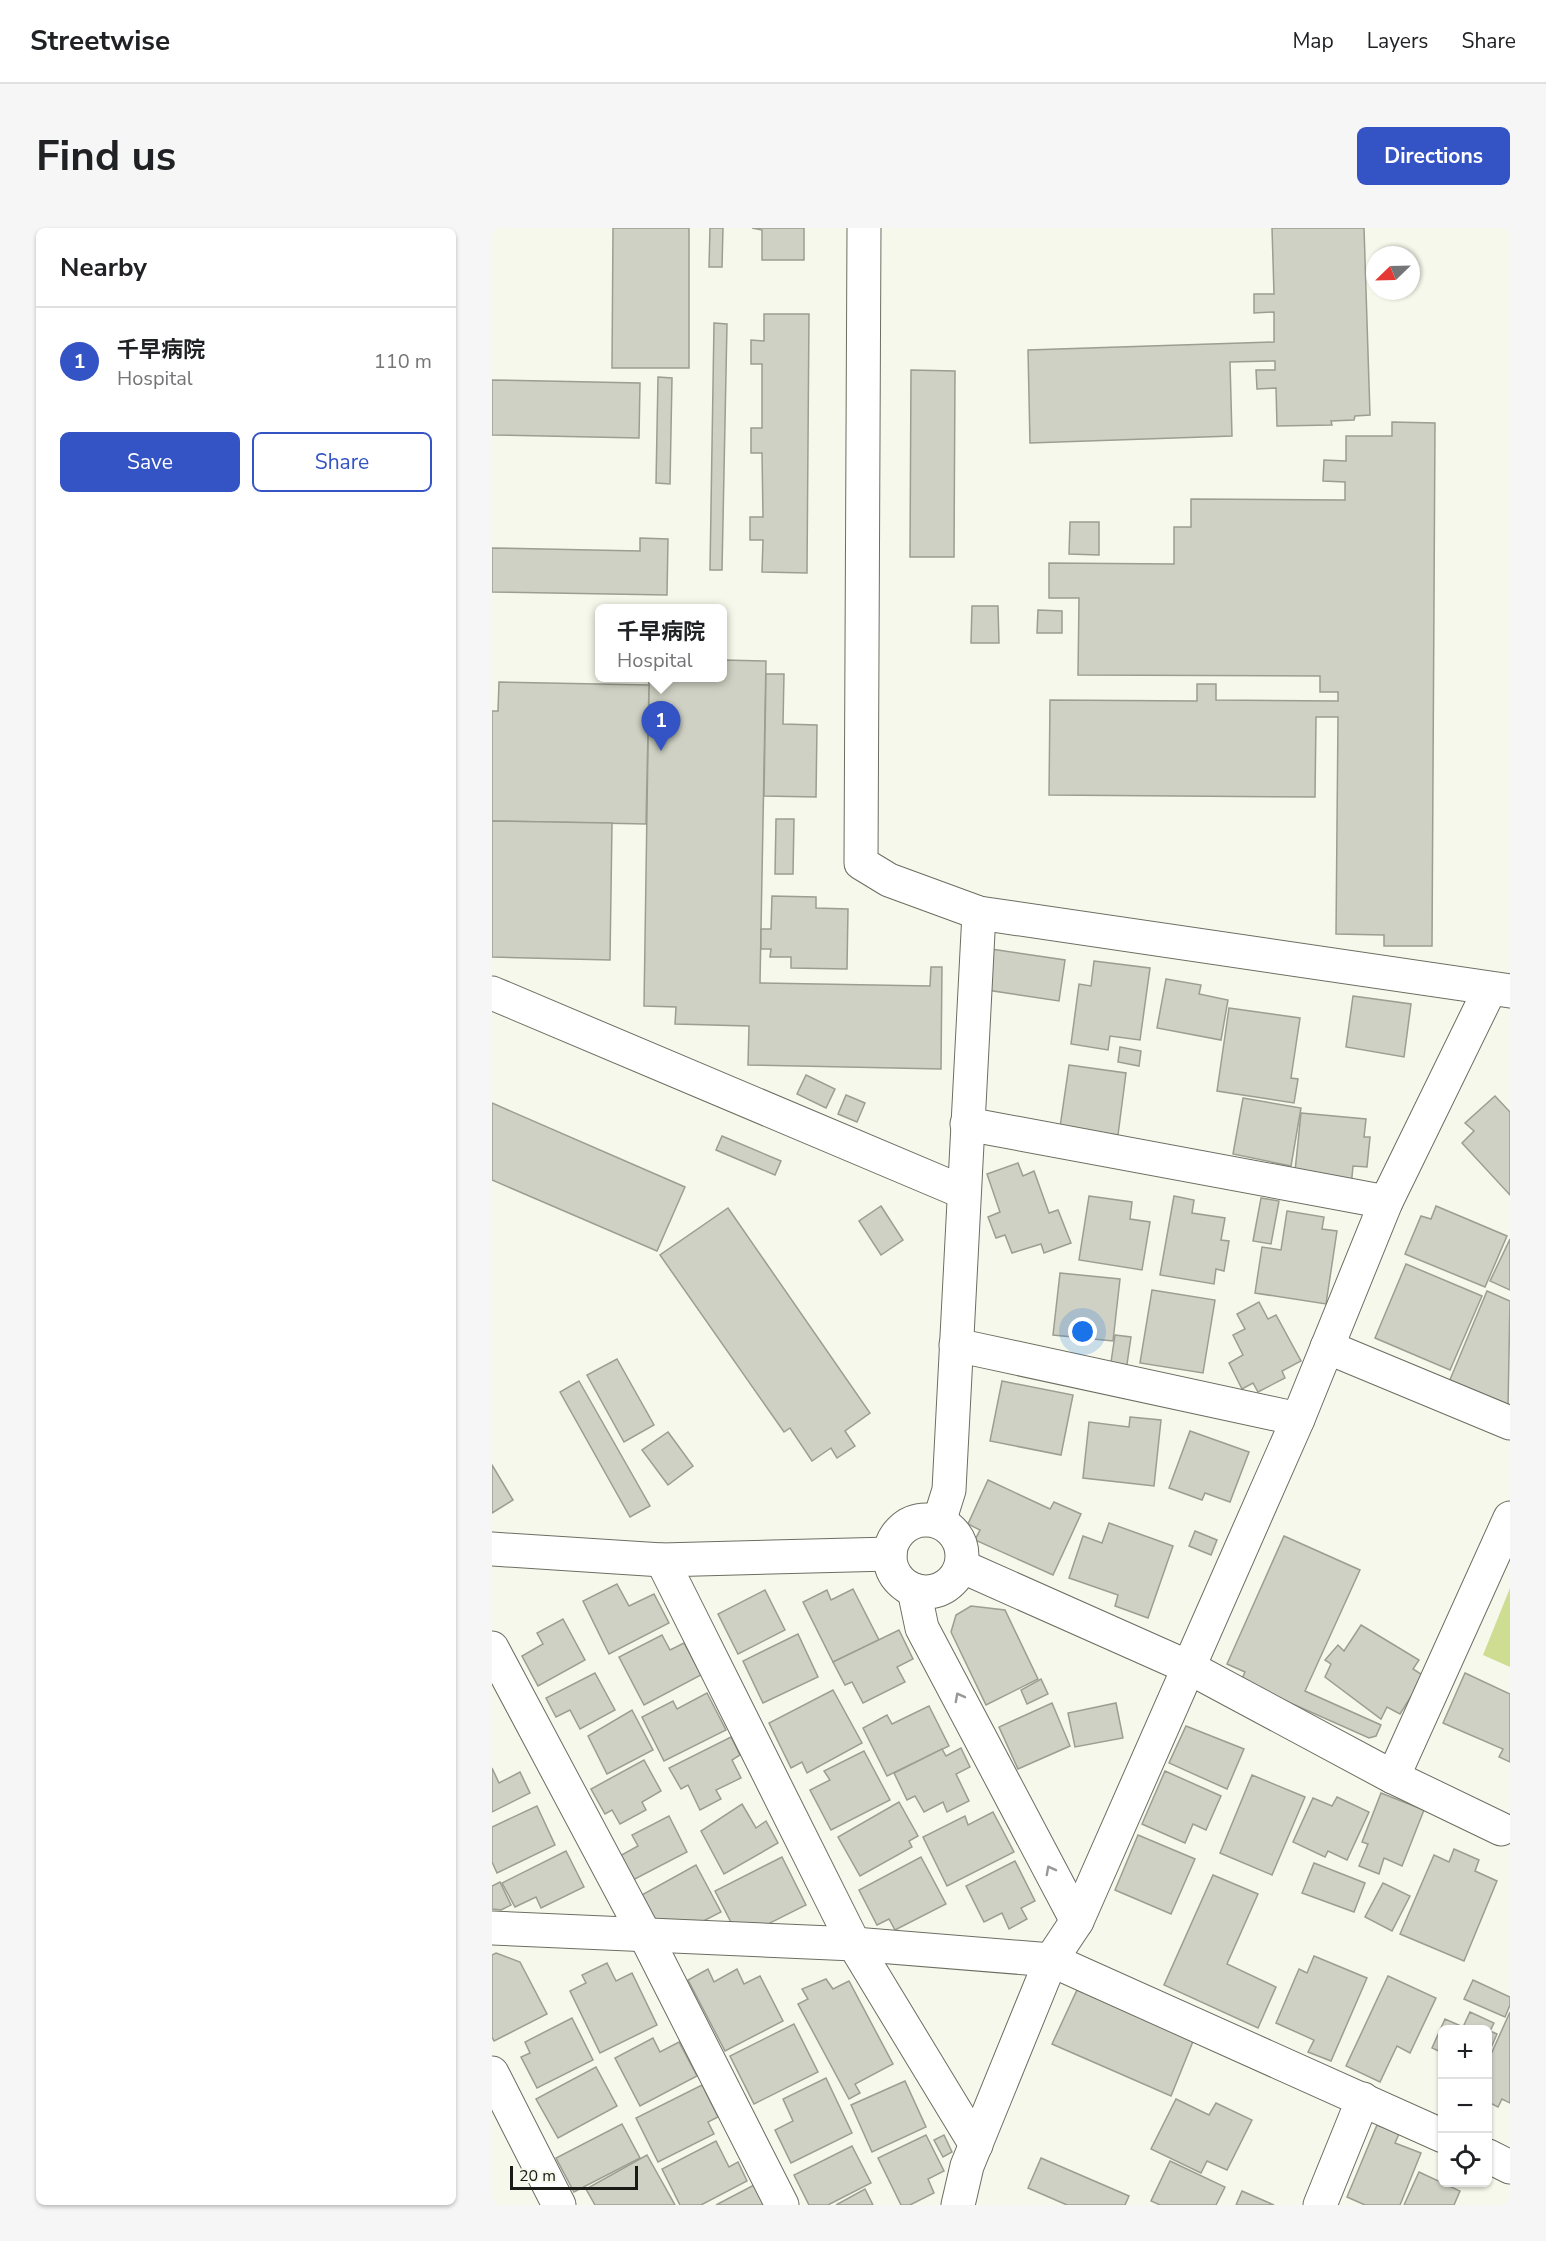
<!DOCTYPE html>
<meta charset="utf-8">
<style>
:root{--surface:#fff;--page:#f6f6f6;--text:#202124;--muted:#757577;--line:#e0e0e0;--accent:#3453c4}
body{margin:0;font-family:"Nunito Sans","Noto Sans JP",sans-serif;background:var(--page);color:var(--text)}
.controls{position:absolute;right:18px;bottom:18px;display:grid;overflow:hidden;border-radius:9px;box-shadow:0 2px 4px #0004}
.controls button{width:54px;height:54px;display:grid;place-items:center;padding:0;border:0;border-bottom:2px solid var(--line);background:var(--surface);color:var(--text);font:30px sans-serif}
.compass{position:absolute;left:874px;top:18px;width:54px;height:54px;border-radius:50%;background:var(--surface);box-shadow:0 2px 4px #0004;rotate:247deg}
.scale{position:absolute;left:18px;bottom:15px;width:128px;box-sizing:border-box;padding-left:6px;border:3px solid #1a1b17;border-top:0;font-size:16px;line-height:21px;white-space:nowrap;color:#1a1b17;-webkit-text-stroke:4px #f5f8ea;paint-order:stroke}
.you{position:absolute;left:591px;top:1104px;width:21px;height:21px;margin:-15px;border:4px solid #fff;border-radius:50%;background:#1a73e8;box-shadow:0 0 0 9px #1a73e833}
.badge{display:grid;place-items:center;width:39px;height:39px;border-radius:50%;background:var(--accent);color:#fff;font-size:20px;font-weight:700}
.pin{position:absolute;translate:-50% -50px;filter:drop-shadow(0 2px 3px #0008)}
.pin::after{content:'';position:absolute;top:32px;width:21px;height:18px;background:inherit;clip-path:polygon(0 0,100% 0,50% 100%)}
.popup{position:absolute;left:103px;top:376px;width:132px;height:78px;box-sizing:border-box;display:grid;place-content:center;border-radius:9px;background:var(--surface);filter:drop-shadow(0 2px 4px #0005);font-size:20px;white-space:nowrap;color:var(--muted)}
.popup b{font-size:22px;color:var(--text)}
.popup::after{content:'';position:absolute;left:50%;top:100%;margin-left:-12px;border:12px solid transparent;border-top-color:var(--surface)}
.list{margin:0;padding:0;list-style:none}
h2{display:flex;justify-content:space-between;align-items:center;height:78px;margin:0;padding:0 24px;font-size:26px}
h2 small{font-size:20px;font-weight:400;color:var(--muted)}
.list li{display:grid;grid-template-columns:39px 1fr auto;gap:18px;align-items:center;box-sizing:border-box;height:108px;padding:0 24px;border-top:2px solid var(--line)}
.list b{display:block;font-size:22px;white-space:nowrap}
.list p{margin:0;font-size:20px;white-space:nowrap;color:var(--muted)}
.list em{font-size:20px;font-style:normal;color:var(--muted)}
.actions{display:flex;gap:12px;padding:18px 24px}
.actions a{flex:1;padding:14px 0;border:2px solid var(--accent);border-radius:9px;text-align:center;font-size:21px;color:var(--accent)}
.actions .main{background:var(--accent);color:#fff}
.icon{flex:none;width:33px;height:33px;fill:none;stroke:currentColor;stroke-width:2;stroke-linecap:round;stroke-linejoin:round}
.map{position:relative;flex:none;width:1018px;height:1977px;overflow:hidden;border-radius:9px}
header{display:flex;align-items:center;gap:36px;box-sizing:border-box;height:84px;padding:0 30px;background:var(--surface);border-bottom:2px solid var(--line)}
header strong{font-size:28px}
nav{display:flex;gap:33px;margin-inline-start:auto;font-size:21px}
.intro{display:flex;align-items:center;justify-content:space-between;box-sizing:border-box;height:144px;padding:0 36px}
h1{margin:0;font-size:42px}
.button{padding:15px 27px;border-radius:9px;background:var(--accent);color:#fff;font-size:21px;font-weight:700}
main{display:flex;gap:36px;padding:0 36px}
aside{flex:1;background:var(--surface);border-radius:9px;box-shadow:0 2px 4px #0004}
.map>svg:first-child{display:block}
.green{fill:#cedd91}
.building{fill:#ced1c3;stroke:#9b9e91;stroke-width:1.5}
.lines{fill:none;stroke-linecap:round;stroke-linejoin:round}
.minor-casing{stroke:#6c6e62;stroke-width:35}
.minor{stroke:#fff;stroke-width:33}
.oneway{stroke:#989897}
</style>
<header>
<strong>Streetwise</strong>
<nav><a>Map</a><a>Layers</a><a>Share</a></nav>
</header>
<div class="intro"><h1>Find us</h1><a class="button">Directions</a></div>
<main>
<aside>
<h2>Nearby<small></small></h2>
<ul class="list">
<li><span class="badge">1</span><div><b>千早病院</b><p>Hospital</p></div><em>110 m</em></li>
</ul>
<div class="actions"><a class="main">Save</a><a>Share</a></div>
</aside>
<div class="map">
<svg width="1018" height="1977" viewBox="0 0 1018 1977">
<rect width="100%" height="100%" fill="#f5f8ea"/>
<path class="green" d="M 1018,1360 L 1018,1439 L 991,1427 Z"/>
<g class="building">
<path d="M 121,0 L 197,0 L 197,140 L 120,140 Z"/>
<path d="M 218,0 L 231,0 L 230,39 L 217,39 Z"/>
<path d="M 260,0 L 312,0 L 312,32 L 270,32 L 270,2 Z"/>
<path d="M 780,0 L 872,0 L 878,187 L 863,188 L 862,192 L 839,193 L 840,197 L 785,198 L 784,160 L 765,161 L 764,142 L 783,142 L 783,133 L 738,134 L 740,208 L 538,215 L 536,122 L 782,114 L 782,84 L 762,85 L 762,66 L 782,66 Z"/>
<path d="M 272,86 L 317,86 L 315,345 L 270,344 L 271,312 L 258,312 L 258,289 L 271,289 L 270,225 L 259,225 L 259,200 L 270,200 L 270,136 L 259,136 L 259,112 L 272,113 Z"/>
<path d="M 222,95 L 235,96 L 230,342 L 218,342 Z"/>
<path d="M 419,142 L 463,143 L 462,329 L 418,329 Z"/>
<path d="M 166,149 L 180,150 L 178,256 L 164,255 Z"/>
<path d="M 0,152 L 148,155 L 147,210 L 0,207 Z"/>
<path d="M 900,194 L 943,195 L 940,718 L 892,718 L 892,707 L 844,706 L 846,489 L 824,489 L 823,569 L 557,567 L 558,472 L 705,473 L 705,456 L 724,456 L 724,472 L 846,473 L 846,464 L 828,464 L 828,448 L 586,447 L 587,370 L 557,370 L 557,335 L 682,336 L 682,299 L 699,299 L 699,271 L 853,272 L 853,254 L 831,253 L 832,232 L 854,233 L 854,208 L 900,208 Z"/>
<path d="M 578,294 L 607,294 L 607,327 L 577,326 Z"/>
<path d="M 148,310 L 176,311 L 175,367 L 0,364 L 0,320 L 148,323 Z"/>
<path d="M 480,378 L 506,378 L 507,415 L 479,415 Z"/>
<path d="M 546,382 L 570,383 L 570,405 L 545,405 Z"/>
<path d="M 231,432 L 274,433 L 268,755 L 438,758 L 439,739 L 450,739 L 449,841 L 256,837 L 257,798 L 183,796 L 184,779 L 152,778 L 157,450 L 231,450 Z"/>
<path d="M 274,446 L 292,446 L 291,496 L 325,497 L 324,569 L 272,568 Z"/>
<path d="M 7,454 L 157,457 L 154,596 L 0,593 L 0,483 L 6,483 Z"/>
<path d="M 284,591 L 302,591 L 301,646 L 283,646 Z"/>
<path d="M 0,593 L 120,595 L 118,732 L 0,729 Z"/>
<path d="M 280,668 L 324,669 L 324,680 L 356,681 L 355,741 L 299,740 L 299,729 L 278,729 L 279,721 L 269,721 L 269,701 L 279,701 Z"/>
<path d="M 499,721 L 573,732 L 567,773 L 495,762 Z"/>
<path d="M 602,733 L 658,740 L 648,812 L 618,808 L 616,822 L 579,816 L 587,756 L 599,758 Z"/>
<path d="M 674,751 L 709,757 L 707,766 L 736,772 L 729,812 L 665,800 Z"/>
<path d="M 861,768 L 919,776 L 912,829 L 854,819 Z"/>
<path d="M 737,780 L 808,790 L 799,850 L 806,851 L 802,875 L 725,863 Z"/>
<path d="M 628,819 L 649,823 L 647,838 L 626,834 Z"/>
<path d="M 577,837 L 634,845 L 626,907 L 568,899 Z"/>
<path d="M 314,847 L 343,861 L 334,880 L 305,866 Z"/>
<path d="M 354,867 L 373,875 L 365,894 L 346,886 Z"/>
<path d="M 1003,868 L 1018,884 L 1018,967 L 970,915 L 982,903 L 973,895 Z"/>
<path d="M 751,870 L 809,880 L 799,938 L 741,926 Z"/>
<path d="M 0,875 L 193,959 L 165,1023 L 0,952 Z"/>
<path d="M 809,885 L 874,891 L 872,909 L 878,909 L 875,939 L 861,938 L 859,959 L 802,953 Z"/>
<path d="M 230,908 L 289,933 L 283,947 L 224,922 Z"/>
<path d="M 526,935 L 531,948 L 542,943 L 557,985 L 566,982 L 579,1015 L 552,1025 L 549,1016 L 520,1025 L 513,1007 L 504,1010 L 496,989 L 508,984 L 495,946 Z"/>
<path d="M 597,968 L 640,974 L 638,991 L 658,994 L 650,1042 L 587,1032 Z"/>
<path d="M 682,968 L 702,972 L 700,985 L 733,990 L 729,1012 L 737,1013 L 732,1043 L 724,1041 L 722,1056 L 668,1047 Z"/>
<path d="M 769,970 L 787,973 L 779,1016 L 761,1013 Z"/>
<path d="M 389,978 L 411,1012 L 389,1027 L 367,993 Z"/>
<path d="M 944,978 L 1015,1008 L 993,1059 L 913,1026 L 929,988 L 939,991 Z"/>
<path d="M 236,980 L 378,1185 L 353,1203 L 363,1218 L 345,1230 L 339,1220 L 320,1233 L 298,1200 L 292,1204 L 168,1027 Z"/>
<path d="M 795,983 L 832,989 L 830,1001 L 845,1003 L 834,1076 L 763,1065 L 770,1019 L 789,1022 Z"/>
<path d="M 1018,1011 L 1018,1062 L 998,1053 Z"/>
<path d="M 914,1036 L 990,1068 L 958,1142 L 883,1110 Z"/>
<path d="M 568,1045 L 628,1051 L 621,1113 L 561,1107 Z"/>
<path d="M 660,1062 L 723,1072 L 711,1145 L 648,1135 Z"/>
<path d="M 995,1063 L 1018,1073 L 1016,1179 L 957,1154 Z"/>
<path d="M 767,1074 L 776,1091 L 784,1087 L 809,1133 L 790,1143 L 793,1150 L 766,1164 L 761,1155 L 750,1161 L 737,1135 L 751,1127 L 741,1107 L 753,1101 L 745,1086 Z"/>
<path d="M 623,1107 L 639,1109 L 634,1143 L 618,1141 Z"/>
<path d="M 125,1131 L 162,1197 L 132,1214 L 95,1147 Z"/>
<path d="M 87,1153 L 158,1278 L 138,1289 L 68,1164 Z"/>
<path d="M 510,1153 L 581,1167 L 569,1227 L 498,1213 Z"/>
<path d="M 638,1189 L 669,1192 L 662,1258 L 591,1250 L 597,1194 L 637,1199 Z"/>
<path d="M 698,1203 L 757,1224 L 738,1274 L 713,1265 L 710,1272 L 677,1260 Z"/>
<path d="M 176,1204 L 201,1238 L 176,1257 L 150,1222 Z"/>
<path d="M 0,1237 L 21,1272 L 0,1285 Z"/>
<path d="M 496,1252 L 558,1281 L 562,1274 L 589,1286 L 561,1347 L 483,1312 L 488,1302 L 476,1296 Z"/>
<path d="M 617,1295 L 681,1318 L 656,1390 L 623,1378 L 626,1367 L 577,1350 L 591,1308 L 610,1315 Z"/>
<path d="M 703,1303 L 725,1312 L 719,1327 L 697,1318 Z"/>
<path d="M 792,1308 L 868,1342 L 813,1463 L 889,1497 L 884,1508 L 877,1510 L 749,1453 L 753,1444 L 735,1436 Z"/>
<path d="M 125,1356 L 137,1378 L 162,1366 L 177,1395 L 117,1426 L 91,1373 Z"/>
<path d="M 361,1361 L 387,1412 L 341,1434 L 311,1374 L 335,1362 L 339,1372 Z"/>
<path d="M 273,1362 L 293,1402 L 246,1426 L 226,1386 Z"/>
<path d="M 479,1378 L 513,1382 L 546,1451 L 494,1477 L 459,1404 L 464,1387 Z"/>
<path d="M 71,1391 L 93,1432 L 46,1458 L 30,1428 L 51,1416 L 45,1405 Z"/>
<path d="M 869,1397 L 927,1432 L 921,1441 L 932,1448 L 908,1486 L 895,1479 L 889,1491 L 833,1449 L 839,1436 L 833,1432 L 846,1417 L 852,1423 Z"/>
<path d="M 407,1402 L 421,1431 L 405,1439 L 413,1454 L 371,1475 L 360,1454 L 353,1457 L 341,1434 Z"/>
<path d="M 306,1406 L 326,1449 L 271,1475 L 251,1433 Z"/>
<path d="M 170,1407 L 178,1422 L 192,1415 L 209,1447 L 152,1477 L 127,1429 Z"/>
<path d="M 103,1445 L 123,1482 L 88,1501 L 78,1482 L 64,1489 L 54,1470 Z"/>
<path d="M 973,1445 L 1018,1466 L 1018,1534 L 1007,1529 L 1011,1521 L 951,1495 Z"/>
<path d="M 549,1451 L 556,1466 L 535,1476 L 529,1462 Z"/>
<path d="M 341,1462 L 370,1515 L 315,1545 L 310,1534 L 299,1540 L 277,1495 Z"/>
<path d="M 215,1465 L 234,1502 L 172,1533 L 150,1489 L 181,1473 L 185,1481 Z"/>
<path d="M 560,1475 L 578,1518 L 526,1541 L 507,1499 Z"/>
<path d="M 624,1475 L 631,1510 L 583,1519 L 576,1485 Z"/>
<path d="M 437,1478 L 457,1518 L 395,1548 L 371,1500 L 395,1487 L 400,1496 Z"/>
<path d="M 140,1482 L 161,1522 L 115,1546 L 96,1508 Z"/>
<path d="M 694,1498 L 752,1521 L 735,1561 L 677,1535 Z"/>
<path d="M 239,1509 L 248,1527 L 240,1532 L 249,1550 L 224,1562 L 229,1571 L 208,1582 L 196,1557 L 189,1561 L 177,1540 Z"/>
<path d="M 469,1520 L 478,1539 L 464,1546 L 477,1573 L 455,1584 L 451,1574 L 432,1584 L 423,1568 L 415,1572 L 402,1545 L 450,1521 L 454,1528 Z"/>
<path d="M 372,1523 L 398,1572 L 339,1602 L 318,1562 L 338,1552 L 332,1543 Z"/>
<path d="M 152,1532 L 169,1563 L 150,1574 L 154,1582 L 128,1596 L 120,1582 L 113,1586 L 99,1561 Z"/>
<path d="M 0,1540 L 7,1555 L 28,1544 L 38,1565 L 0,1584 Z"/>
<path d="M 673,1543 L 729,1568 L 714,1602 L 701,1596 L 693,1615 L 650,1596 Z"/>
<path d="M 760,1547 L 813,1569 L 780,1647 L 728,1625 Z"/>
<path d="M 889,1565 L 932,1582 L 910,1638 L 892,1630 L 887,1646 L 867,1638 L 876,1616 L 870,1614 Z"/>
<path d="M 845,1569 L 877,1584 L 855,1632 L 836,1623 L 833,1629 L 801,1614 L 821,1570 L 840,1578 Z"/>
<path d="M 407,1574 L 426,1608 L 417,1613 L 420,1619 L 368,1648 L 346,1609 Z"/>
<path d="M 250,1576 L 264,1600 L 274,1593 L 286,1615 L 232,1646 L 209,1603 Z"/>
<path d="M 45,1578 L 63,1617 L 5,1645 L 0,1634 L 0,1599 Z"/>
<path d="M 501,1584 L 522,1624 L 455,1658 L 431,1609 L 473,1588 L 476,1597 Z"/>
<path d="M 177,1588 L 195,1624 L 139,1653 L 126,1629 L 146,1618 L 140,1607 Z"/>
<path d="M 646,1607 L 703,1631 L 679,1686 L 623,1662 Z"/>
<path d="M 962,1621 L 987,1632 L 983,1643 L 1005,1653 L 972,1733 L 908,1706 L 942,1627 L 957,1634 Z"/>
<path d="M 74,1623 L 92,1659 L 49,1680 L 44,1669 L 23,1679 L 10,1655 Z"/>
<path d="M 290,1629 L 314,1677 L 266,1701 L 262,1695 L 244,1704 L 223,1663 Z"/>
<path d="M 429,1629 L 454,1676 L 403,1702 L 397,1691 L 385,1697 L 367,1662 Z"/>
<path d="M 523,1633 L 543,1673 L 529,1680 L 535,1691 L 517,1701 L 510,1685 L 492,1694 L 474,1658 Z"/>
<path d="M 822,1635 L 873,1655 L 862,1684 L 810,1665 Z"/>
<path d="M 204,1637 L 229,1684 L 194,1702 L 166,1701 L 148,1668 Z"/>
<path d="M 721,1647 L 766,1666 L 735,1736 L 784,1759 L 766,1800 L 672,1757 Z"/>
<path d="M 8,1654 L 19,1677 L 9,1682 L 0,1681 L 0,1658 Z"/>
<path d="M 891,1655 L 918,1668 L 900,1703 L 873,1689 Z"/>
<path d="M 4,1725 L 28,1734 L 55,1786 L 2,1813 L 0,1809 L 0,1727 Z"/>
<path d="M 822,1728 L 875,1750 L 839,1833 L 816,1824 L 822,1812 L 784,1795 L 807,1741 L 815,1745 Z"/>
<path d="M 115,1735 L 124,1753 L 140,1745 L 165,1797 L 108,1825 L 78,1763 L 94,1755 L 90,1747 Z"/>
<path d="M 216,1741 L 222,1754 L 245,1741 L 252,1756 L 268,1748 L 291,1793 L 233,1823 L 196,1752 Z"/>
<path d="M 896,1748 L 944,1770 L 918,1825 L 905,1818 L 888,1854 L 854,1838 Z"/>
<path d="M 334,1751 L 341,1761 L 357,1753 L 401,1836 L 363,1856 L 368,1865 L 357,1871 L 306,1776 L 316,1771 L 310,1761 Z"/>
<path d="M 981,1752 L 1018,1769 L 1018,1777 L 1013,1789 L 972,1771 Z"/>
<path d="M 585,1762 L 702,1811 L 679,1868 L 560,1816 Z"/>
<path d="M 978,1784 L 1002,1795 L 998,1803 L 1005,1806 L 996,1827 L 996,1802 L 951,1802 L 951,1825 L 940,1820 L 953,1791 L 971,1799 Z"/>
<path d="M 1018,1784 L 1018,1875 L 1010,1871 L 1006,1879 L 996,1874 L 996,1833 Z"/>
<path d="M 80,1790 L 101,1832 L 45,1860 L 29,1829 L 38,1825 L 33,1814 Z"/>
<path d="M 302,1796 L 326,1844 L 262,1876 L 238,1828 Z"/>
<path d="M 161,1810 L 168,1824 L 187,1814 L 205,1848 L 148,1878 L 123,1830 Z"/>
<path d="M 104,1839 L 125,1878 L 66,1910 L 44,1871 Z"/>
<path d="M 334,1850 L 360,1905 L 299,1935 L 283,1902 L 301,1893 L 291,1871 Z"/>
<path d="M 413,1853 L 434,1899 L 380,1924 L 359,1877 Z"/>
<path d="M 210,1857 L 226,1889 L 216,1894 L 222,1906 L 166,1934 L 144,1890 Z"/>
<path d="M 684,1871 L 717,1887 L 724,1875 L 760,1892 L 735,1942 L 715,1933 L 709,1945 L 659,1921 Z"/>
<path d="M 130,1896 L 148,1930 L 82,1964 L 64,1930 Z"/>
<path d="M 885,1897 L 907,1906 L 903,1915 L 929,1925 L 908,1977 L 873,1977 L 855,1969 Z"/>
<path d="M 434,1907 L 452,1943 L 436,1951 L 442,1965 L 418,1977 L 409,1977 L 386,1930 Z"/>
<path d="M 452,1907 L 460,1924 L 451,1929 L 442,1912 Z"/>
<path d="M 224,1913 L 237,1939 L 246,1934 L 255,1953 L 209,1977 L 188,1977 L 170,1941 Z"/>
<path d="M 360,1918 L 379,1955 L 336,1977 L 317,1977 L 302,1947 Z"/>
<path d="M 155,1927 L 183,1977 L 103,1977 L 94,1961 Z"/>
<path d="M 549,1930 L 637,1968 L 633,1977 L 575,1977 L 536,1960 Z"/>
<path d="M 678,1933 L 733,1959 L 724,1977 L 668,1977 L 659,1973 Z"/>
<path d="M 927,1944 L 968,1963 L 962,1977 L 912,1977 Z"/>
<path d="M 262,1957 L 272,1977 L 224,1977 Z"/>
<path d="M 373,1961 L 381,1977 L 344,1977 Z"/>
<path d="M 750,1963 L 782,1977 L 744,1977 Z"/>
</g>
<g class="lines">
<g class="minor-casing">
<g id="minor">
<path d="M 372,0 L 369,635 L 397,652 L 487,685 L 1018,763"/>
<path d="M 0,765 L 471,964"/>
<path d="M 475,896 L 894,974"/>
<path d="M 464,1117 L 806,1191"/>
<path d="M 835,1119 L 1018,1195"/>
<circle cx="434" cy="1328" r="36"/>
<path d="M 447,1294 L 457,1262 L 487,685"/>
<path d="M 0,1321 L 170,1332 L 398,1326"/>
<path d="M 170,1332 L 362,1716 L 484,1917"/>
<path d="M 469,1338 L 696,1439 L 901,1549 L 1009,1601"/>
<path d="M 422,1362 L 430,1400 L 585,1693"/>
<path d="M 0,1420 L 154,1709 L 290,1977"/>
<path d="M 901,1549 L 1018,1290"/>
<path d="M 0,1700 L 362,1716 L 559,1732 L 951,1908"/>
<path d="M 0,1845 L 67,1977"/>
<path d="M 996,1928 L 1018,1939"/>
<path d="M 466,1977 L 475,1938 L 559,1732 L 585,1693 L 806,1191 L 894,974 L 998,761"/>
<path d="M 828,1977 L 871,1871"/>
</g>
</g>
<use href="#minor" class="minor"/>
</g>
<defs><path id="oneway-chevron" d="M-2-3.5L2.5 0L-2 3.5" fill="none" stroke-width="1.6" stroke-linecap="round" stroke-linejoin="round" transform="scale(1.5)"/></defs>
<g class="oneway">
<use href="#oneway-chevron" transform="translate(467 1469) rotate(-118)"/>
<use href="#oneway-chevron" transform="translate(558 1642) rotate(-118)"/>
</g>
</svg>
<div class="controls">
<button>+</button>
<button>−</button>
<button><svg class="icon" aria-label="locate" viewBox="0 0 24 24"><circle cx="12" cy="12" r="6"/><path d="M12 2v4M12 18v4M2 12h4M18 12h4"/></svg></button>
</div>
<svg class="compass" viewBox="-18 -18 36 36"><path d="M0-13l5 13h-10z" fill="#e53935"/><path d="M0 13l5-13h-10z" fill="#757577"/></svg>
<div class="scale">20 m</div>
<div class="you"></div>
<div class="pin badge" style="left:169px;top:523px">1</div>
<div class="popup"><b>千早病院</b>Hospital</div>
</div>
</main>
